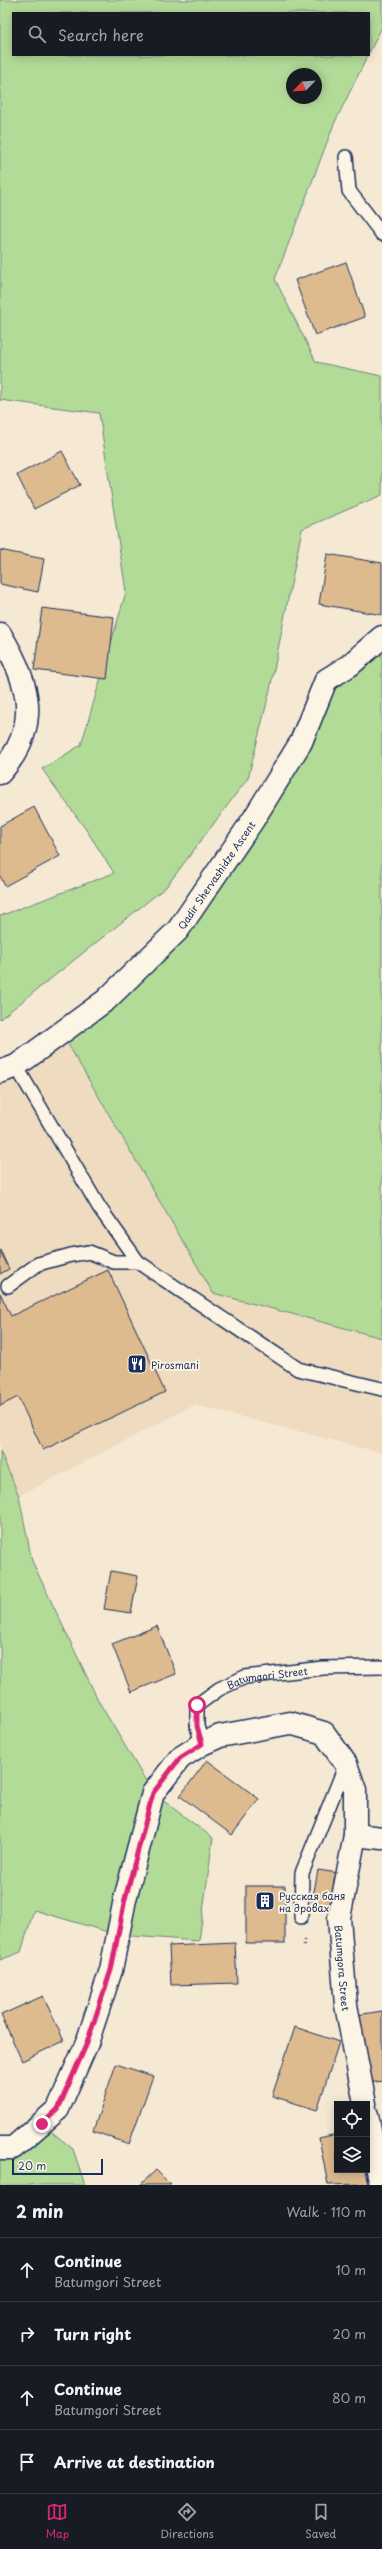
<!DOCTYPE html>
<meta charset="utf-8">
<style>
:root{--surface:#171b24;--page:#20242c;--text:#f1f3f6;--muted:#9ea1a6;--line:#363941;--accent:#db2777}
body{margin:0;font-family:"Playpen Sans",sans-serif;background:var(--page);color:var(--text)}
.controls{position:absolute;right:12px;bottom:12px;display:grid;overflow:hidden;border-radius:0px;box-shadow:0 2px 10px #0003}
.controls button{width:36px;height:36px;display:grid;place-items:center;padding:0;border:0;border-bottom:1px solid var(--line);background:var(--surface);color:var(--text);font:20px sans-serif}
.compass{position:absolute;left:286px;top:68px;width:36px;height:36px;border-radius:50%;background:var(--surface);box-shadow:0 2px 10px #0003;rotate:245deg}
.scale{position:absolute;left:12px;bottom:10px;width:91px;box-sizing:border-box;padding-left:4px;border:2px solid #1b2f5e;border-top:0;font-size:11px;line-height:14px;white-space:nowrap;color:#1b2f5e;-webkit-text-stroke:3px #fcf5e5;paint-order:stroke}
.stop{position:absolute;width:12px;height:12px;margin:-9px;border:3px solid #db2777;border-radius:50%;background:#fff}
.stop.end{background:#db2777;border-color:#fff;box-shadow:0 1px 4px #0008}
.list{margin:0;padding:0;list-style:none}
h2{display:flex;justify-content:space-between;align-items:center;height:52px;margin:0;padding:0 16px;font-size:17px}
h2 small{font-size:13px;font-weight:400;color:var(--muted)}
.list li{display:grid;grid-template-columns:26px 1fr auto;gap:12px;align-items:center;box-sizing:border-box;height:64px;padding:0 16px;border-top:1px solid var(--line)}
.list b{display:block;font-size:15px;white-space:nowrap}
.list p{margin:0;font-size:13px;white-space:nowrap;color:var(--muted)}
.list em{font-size:13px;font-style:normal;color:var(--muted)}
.icon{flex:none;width:22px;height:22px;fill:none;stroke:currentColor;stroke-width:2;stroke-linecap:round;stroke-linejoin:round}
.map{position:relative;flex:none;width:382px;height:2185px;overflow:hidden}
.search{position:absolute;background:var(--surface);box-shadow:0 2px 10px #0003;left:12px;right:12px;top:12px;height:44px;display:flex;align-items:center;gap:10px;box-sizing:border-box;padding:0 14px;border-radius:0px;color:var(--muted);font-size:15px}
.sheet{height:308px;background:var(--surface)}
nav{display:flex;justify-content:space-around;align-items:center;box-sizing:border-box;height:56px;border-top:1px solid var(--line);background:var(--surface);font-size:11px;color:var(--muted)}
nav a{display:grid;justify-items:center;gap:2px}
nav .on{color:var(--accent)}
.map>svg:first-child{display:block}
.built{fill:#efdbbf}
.green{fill:#b3db98;stroke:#67857b;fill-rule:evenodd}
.building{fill:#debb8f;stroke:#1b2f5e}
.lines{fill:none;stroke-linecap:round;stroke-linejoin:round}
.service-casing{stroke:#1b2f5e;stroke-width:16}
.minor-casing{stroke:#1b2f5e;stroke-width:25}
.tertiary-casing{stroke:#1b2f5e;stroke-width:25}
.path{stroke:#1b2f5e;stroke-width:2.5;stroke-dasharray:1 3;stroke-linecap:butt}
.service{stroke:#fcf5e5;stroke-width:13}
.minor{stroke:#fcf5e5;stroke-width:22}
.tertiary{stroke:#fcf5e5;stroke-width:22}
.route{stroke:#db2777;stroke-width:5}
.labels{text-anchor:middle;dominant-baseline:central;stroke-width:3.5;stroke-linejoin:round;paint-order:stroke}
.street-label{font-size:10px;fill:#1b2f5e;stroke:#fcf5e5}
.poi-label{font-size:10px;fill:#1b2f5e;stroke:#fcf5e5;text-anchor:start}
</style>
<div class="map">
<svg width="382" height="2185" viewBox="0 0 382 2185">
<rect width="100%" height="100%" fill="#f6e9d4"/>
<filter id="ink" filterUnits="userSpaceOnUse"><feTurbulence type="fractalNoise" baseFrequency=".025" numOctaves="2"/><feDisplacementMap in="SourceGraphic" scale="8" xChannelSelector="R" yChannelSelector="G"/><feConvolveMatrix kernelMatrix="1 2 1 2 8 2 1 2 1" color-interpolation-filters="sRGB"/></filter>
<g filter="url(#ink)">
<path class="built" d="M 61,1032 L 213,1293 L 382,1338 L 382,1453 L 194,1405 L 19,1496 L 0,1451 L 0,1072 Z"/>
<g class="green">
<path d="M 0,0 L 382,0 L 382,27 L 369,53 L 369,13 L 13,13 L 13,55 L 368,55 L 334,124 L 275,279 L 316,362 L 382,376 L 382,495 L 302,529 L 270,690 L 248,778 L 166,887 L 0,1019 L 0,916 L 114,873 L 87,831 L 42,769 L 81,745 L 126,592 L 99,413 L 0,400 ZM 292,74 L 316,74 L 316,98 L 292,98 Z"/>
<path d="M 382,637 L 382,1338 L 213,1293 L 61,1032 L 178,930 L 326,680 Z"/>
<path d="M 0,1451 L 19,1496 L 32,1561 L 99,1702 L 153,1793 L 213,1838 L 199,1941 L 118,1935 L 34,1910 L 21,1952 L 0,1960 Z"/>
<path d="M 42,2124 L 73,2149 L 85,2185 L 0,2185 L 0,2148 Z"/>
</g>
<g class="building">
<path d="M 346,262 L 365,317 L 315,335 L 295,280 Z"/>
<path d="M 62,451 L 80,485 L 34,509 L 17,475 Z"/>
<path d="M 0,550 L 44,559 L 38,592 L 0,584 Z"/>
<path d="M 327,554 L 382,563 L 382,615 L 319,604 Z"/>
<path d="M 42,608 L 114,617 L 107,679 L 34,670 Z"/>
<path d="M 34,807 L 60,856 L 5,886 L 0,876 L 0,826 Z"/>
<path d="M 0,1250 L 9,1269 L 0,1274 Z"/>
<path d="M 108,1270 L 165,1392 L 43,1450 L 18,1397 L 0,1406 L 0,1293 L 11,1316 Z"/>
<path d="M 111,1571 L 138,1576 L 131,1613 L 104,1609 Z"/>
<path d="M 157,1626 L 176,1674 L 131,1692 L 112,1644 Z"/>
<path d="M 207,1760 L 259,1799 L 232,1835 L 180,1796 Z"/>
<path d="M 318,1870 L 338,1873 L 332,1906 L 312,1902 Z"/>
<rect x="246" y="1886" width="39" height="57"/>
<path d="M 235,1943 L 237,1983 L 171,1985 L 169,1946 Z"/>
<path d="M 43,1996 L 64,2041 L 22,2061 L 1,2015 Z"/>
<path d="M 382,2011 L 382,2081 L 369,2083 L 357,2015 Z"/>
<path d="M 295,2027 L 339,2042 L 317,2110 L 272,2096 Z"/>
<path d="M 116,2064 L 153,2076 L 129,2144 L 93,2131 Z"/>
<path d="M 337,2134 L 337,2170 L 365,2170 L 368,2184 L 328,2185 L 319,2138 Z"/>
<path d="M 156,2170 L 171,2185 L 140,2185 Z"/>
</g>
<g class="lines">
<g class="service-casing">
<g id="service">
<path d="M 346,157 L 349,191 L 382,234"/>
<path d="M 16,1066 L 99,1207 L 138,1262 L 298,1369 L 382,1389"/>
<path d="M 8,1286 L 38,1264 L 71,1255 L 89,1252 L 114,1262 L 138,1262"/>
<path id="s1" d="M 202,1744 L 197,1726 L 197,1705 L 219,1689 L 245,1677 L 323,1668 L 382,1667"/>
<path d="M 301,1917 L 302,1873 L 346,1764"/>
</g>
</g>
<g class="minor-casing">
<g id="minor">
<path d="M 0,634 C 30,683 42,726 0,773"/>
<path d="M 355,1835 L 382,1838"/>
<path d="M 367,2115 L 381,2185"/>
<path id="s2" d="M 0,2148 L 13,2148 L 58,2109 L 87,2043 L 111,1970 L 125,1899 L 153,1793 L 180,1758 L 202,1744 L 220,1736 L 290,1723 L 324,1733 L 346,1764 L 355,1790 L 355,1835 L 339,1918 L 346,2005 L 365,2104"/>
</g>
</g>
<g class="tertiary-casing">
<g id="tertiary">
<path id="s3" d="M 0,1072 L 16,1066 L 106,1000 L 178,930 L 253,820 L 301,742 L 326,680 L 350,665 L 382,637"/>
</g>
</g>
<path class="path" d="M 304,1945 L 304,1939"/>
<use href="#service" class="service"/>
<use href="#minor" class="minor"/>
<use href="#tertiary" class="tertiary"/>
</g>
</g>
<g class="lines" filter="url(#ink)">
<path class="route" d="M 42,2124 L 58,2109 L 87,2043 L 111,1970 L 125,1899 L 153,1793 L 180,1758 L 202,1744 L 197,1726 L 197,1705"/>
</g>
<defs>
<g id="restaurant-square" transform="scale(1)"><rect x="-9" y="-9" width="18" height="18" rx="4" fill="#1b2f5e" stroke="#fcf5e5"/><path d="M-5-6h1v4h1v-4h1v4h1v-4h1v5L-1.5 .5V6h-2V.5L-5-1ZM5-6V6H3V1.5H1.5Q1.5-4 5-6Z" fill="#fff"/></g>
<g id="building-square" transform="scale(1)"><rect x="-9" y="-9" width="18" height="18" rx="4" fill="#1b2f5e" stroke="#fcf5e5"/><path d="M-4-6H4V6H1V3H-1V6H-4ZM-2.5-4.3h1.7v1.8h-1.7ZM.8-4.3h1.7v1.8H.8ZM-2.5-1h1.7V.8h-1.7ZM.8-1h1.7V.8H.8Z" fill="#fff"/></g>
</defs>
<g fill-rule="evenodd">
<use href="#restaurant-square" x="137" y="1364"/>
<use href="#building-square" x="265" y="1901"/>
</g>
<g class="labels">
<g class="street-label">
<text stroke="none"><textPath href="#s3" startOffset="296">Qadir Shervashidze Ascent</textPath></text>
<text stroke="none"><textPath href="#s1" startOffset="117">Batumgori Street</textPath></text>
<text stroke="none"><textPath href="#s2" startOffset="845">Batumgora Street</textPath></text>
</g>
<g class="poi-label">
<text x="151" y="1364">Pirosmani</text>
<text x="279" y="1895">Русская баня<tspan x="279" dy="12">на дровах</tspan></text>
</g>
</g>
</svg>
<div class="controls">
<button><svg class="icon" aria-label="locate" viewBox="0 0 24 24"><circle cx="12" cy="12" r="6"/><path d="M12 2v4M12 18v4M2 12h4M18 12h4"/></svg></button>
<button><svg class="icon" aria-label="layers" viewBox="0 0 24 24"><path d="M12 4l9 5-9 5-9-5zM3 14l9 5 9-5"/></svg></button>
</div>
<svg class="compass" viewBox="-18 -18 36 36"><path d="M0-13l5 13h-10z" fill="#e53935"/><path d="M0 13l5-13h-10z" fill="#9ea1a6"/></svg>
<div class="scale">20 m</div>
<div class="stop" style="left:197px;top:1705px"></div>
<div class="stop end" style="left:42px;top:2124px"></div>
<div class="search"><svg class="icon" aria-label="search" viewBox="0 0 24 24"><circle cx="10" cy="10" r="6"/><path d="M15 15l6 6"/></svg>Search here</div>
</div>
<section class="sheet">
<h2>2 min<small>Walk · 110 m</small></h2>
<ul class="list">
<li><svg class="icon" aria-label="ahead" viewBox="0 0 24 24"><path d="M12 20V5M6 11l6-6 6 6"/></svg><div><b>Continue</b><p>Batumgori Street</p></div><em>10 m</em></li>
<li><svg class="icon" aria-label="right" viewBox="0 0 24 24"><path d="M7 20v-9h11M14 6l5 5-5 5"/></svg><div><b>Turn right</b></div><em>20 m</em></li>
<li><svg class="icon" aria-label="ahead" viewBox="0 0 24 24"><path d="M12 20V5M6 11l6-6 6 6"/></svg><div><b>Continue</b><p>Batumgori Street</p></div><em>80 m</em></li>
<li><svg class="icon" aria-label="arrive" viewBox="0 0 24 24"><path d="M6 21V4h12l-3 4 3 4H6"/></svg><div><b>Arrive at destination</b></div></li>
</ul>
</section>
<nav>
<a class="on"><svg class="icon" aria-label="map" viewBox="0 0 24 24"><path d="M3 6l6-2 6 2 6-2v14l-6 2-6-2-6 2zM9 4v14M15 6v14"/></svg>Map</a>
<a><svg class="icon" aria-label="directions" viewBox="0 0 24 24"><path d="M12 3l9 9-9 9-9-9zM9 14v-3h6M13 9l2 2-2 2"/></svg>Directions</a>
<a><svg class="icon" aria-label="saved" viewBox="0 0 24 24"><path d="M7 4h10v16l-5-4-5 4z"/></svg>Saved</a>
</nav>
